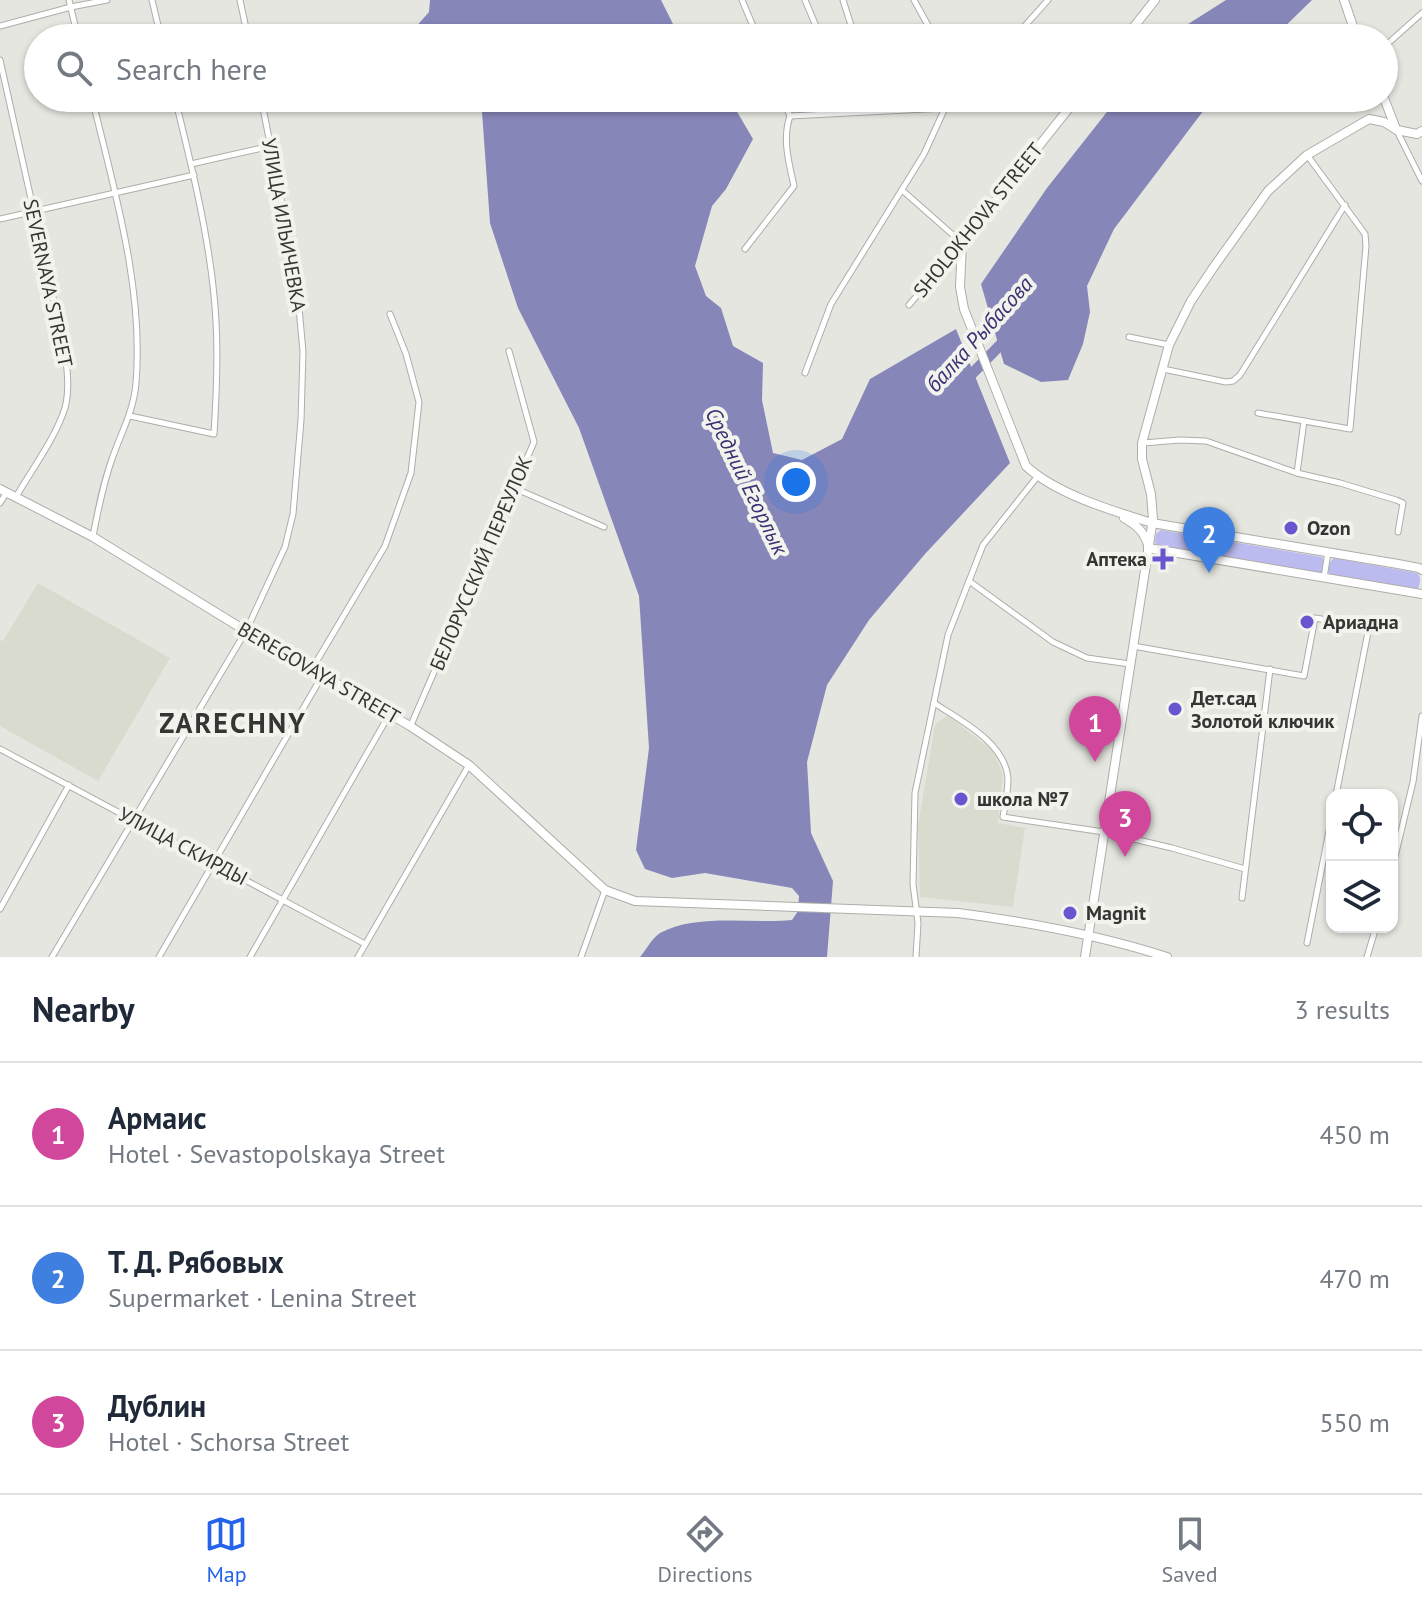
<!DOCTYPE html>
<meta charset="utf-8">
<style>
:root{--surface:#fff;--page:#f6f6f7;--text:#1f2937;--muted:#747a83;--line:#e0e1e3;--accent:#2563eb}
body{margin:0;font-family:"PT Sans",sans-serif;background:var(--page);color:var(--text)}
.controls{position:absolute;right:24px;bottom:24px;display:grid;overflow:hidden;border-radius:16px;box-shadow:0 2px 6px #0004}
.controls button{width:72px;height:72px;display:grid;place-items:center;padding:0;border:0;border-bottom:2px solid var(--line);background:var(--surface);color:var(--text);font:40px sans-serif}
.you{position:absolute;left:796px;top:482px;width:28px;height:28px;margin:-20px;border:6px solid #fff;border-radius:50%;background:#1a73e8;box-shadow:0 0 0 12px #1a73e833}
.badge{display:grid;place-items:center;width:52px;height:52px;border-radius:50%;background:var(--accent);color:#fff;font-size:26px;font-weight:700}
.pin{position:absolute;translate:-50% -66px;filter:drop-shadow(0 2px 4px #0008)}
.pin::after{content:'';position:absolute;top:42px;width:28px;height:24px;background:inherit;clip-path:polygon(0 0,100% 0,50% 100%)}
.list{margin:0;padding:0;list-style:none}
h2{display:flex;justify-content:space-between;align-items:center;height:104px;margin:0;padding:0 32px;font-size:34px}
h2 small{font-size:26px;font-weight:400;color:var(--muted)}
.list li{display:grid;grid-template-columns:52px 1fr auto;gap:24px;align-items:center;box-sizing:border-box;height:144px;padding:0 32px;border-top:2px solid var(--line)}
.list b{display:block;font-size:30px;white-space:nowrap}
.list p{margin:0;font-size:26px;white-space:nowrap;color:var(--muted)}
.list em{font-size:26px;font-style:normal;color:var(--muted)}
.icon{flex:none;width:44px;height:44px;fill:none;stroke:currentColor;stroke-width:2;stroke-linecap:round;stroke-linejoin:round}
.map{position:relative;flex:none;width:1422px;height:957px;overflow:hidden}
.search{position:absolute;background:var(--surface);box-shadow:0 2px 6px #0004;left:24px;right:24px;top:24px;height:88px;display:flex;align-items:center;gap:20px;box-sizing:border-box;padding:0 28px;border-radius:44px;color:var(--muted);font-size:30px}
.sheet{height:536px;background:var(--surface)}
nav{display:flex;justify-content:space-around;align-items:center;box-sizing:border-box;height:112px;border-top:2px solid var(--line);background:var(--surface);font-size:22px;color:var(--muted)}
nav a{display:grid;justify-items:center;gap:4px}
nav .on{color:var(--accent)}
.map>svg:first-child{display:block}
.built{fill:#dadbcf}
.green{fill:#bcbbef}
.water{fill:#8786b9}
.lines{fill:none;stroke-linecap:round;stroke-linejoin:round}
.river{stroke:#8786b9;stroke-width:11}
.street-casing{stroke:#adaea9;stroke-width:7}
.secondary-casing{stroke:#adaea9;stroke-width:10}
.street{stroke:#fff;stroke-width:5}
.secondary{stroke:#fff;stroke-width:8}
.poi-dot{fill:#6856d0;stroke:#f3f3ee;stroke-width:3}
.labels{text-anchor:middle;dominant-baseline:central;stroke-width:8;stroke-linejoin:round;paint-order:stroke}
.street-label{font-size:20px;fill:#353634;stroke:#f3f3ee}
.poi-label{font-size:20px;font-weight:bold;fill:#353634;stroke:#f3f3ee;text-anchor:start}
.water-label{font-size:22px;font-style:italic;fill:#3a3373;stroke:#f3f3ee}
.district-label{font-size:28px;font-weight:bold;letter-spacing:2px;fill:#353634;stroke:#f3f3ee}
</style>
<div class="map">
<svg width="1422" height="957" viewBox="0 0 1422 957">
<rect width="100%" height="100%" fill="#e6e6e1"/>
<g class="built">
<path d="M 38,583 L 170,658 L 98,781 L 0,726 L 0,640 L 3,641 Z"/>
<path d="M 948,715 L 994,752 L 1003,775 L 998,823 L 1025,828 L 1013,907 L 920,897 L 918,825 L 935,725 Z"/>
</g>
<g class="green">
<path d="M 1161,530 L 1322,557 C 1325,562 1324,568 1321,573 L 1158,546 L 1155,543 L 1156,534 Z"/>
<path d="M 1334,558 L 1417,573 C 1422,577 1420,585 1417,590 L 1332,576 L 1328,572 L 1329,563 Z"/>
</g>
<g class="water">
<path d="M 430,0 L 661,0 L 680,38 L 406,38 L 429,12 Z"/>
<path d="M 1226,0 L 1312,0 L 1273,38 L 1166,38 Z"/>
<path d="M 481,98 L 729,98 L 753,139 L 726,189 L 712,206 L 695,266 L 706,296 L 721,308 L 733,346 L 763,363 L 762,400 L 773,453 L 802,460 L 842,439 L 870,379 L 956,329 L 1010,463 L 925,554 L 869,620 L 827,685 L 807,762 L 811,833 L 833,881 L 827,957 L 640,957 C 646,950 652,938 660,933 C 697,913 751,924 792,920 L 798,911 L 799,896 L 792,888 L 705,873 L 672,878 L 645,869 L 636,850 L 649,748 L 639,596 L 579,428 L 518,308 L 490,223 Z"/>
<path d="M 1118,98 L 1213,98 L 1114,229 L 1087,286 L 1090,312 L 1083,344 L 1068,380 L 1041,382 L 1004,364 L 981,284 L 1047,188 Z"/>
</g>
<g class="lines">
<path class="river" d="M 965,381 L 1009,336"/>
<g class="street-casing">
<g id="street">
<path d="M 69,0 L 78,38"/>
<path d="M 152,0 L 161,38"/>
<path d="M 240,0 L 248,38"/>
<path d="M 742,0 L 758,38"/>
<path d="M 805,0 L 821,38"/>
<path d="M 843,0 L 855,38"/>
<path d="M 914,0 L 935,38"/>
<path d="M 0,26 L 71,7 L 107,0"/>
<path d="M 1014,38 L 1048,0"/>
<path d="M 1384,47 L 1422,13"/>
<path d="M 0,60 L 65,351 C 67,369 70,389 65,408 C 55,439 32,469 16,497"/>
<path d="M 92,98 C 114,189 144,289 136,383 C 134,410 121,433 112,459 C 103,484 98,510 93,536"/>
<path d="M 782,98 L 790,116 L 945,108"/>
<path d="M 883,98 L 890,110"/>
<path d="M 1397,131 L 1422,181"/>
<path d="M 191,164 L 271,146"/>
<path d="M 902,190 L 962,243 L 909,305"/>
<path d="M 0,219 L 194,175"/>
<path d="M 745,249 L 794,186 C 789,163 782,139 790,116"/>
<path d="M 1129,337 L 1169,345"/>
<path d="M 1163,369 L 1226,382 L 1233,381 L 1240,375 L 1345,205"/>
<path d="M 805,373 L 831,304 L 924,154 L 945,108 L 953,98"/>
<path d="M 1258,413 L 1350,429 L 1366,246 L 1365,234 L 1307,155"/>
<path d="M 130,416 L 214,434 C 217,385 219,335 213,286 C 206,223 190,160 175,98"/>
<path d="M 1143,443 L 1180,440 L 1206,441 L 1297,473 L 1340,483 L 1396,500 L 1403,503 L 1398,532"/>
<path d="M 1297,473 L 1304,421"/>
<path d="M 514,488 L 604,527"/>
<path d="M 0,503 L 7,492"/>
<path d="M 1324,578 L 1328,552"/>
<path d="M 969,581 L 1053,642 L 1087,658 L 1130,664"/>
<path d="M 1133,646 L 1304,676 L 1315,618 L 1369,627 L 1336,795"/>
<path d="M 312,669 L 385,546 L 411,473 L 419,402 L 406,354 L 390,314"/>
<path d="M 934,703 C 960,720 1006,743 1008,779 C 1008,791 1005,805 1003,817 L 1104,832 L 1172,848 L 1245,869"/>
<path d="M 411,725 L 534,442 L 509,351"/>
<path d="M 0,749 L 365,944"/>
<path d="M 1392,869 L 1413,782 L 1422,716"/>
<path d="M 1242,898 L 1270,669"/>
<path d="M 0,909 L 69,785"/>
<path d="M 1307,943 L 1332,816"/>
<path d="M 52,957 L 246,631 L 285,547 L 293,514 L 301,420 L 303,352 L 296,275 L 261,98"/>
<path d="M 159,957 L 322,676"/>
<path d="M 250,957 L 389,715"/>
<path d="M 358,957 L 469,765"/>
<path d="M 581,957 L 605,890"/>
<path d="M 916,957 L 918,923 L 913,884 L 915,793 L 948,635 L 983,545 L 1037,477"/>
<path d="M 1367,957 L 1376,927"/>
</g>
</g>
<g class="secondary-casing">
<g id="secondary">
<path d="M 1344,0 L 1357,38"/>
<path d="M 1125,38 L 1155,0"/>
<path d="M 1077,98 L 962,243 L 960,287 L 964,309 L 1026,466 C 1056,494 1113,511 1152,523 L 1398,564 L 1419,568 L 1422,570"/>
<path d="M 1384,98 L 1396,129"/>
<path d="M 0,489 L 93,537 L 246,631 L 410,726 L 469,765 L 605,890 L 635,901 L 958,913 C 1028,922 1099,935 1167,957"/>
<path d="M 1124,518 C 1136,525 1144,531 1148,545"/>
<path d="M 1148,548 L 1422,594"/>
<path d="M 1085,957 L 1153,519 L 1151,494 L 1142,459 L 1142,443 L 1169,345 L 1191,301 L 1213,268 L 1268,191 L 1307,155 L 1369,119 L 1384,122 L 1397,130 L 1417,134 L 1422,131"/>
</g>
</g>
<use href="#street" class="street"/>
<use href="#secondary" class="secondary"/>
</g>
<g class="poi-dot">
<circle cx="1291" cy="528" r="8"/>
<path d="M1159 547h8v8h8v8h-8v8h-8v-8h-8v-8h8z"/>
<circle cx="1307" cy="622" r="8"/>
<circle cx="1175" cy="709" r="8"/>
<circle cx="961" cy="799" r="8"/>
<circle cx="1070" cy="913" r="8"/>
</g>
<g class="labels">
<g class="street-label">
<text transform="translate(978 220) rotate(-51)">SHOLOKHOVA STREET</text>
<text transform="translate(284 225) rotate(80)">УЛИЦА ИЛЬИЧЕВКА</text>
<text transform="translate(48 283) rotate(78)">SEVERNAYA STREET</text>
<text transform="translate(481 563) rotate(-67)">БЕЛОРУССКИЙ ПЕРЕУЛОК</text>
<text transform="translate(319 673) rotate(30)">BEREGOVAYA STREET</text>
<text transform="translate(183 846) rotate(28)">УЛИЦА СКИРДЫ</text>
</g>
<g class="poi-label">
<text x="1307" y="528">Ozon</text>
<text x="1147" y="559" text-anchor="end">Аптека</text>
<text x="1323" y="622">Ариадна</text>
<text x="1191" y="698">Дет.сад<tspan x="1191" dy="23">Золотой ключик</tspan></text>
<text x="977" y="799">школа №7</text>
<text x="1086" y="913">Magnit</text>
</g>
<g class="water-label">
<text transform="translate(979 334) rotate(-48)">балка Рыбасова</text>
<text transform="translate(747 481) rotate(64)">Средний Егорлык</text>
</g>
<g class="district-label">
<text x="233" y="722">ZARECHNY</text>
</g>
</g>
</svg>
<div class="controls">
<button><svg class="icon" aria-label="locate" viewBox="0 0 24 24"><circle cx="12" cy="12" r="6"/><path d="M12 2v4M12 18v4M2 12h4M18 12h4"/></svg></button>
<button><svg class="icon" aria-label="layers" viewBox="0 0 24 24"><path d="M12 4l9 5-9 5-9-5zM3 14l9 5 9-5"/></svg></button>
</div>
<div class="you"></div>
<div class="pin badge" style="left:1095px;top:762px;background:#d1479c">1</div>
<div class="pin badge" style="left:1209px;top:573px;background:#3f7fe0">2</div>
<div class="pin badge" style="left:1125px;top:857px;background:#d1479c">3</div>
<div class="search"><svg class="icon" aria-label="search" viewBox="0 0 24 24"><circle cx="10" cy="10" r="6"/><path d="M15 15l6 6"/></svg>Search here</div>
</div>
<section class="sheet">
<h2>Nearby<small>3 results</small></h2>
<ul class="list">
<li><span class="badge" style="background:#d1479c">1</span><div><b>Армаис</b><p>Hotel · Sevastopolskaya Street</p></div><em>450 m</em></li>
<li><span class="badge" style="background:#3f7fe0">2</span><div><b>Т. Д. Рябовых</b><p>Supermarket · Lenina Street</p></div><em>470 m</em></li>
<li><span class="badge" style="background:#d1479c">3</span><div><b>Дублин</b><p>Hotel · Schorsa Street</p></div><em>550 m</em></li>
</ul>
</section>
<nav>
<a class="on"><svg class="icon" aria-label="map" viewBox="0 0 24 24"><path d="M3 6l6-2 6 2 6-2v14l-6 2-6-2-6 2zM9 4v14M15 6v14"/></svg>Map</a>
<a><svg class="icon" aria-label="directions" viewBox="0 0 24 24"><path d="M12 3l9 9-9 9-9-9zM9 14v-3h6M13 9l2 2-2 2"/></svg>Directions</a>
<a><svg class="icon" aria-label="saved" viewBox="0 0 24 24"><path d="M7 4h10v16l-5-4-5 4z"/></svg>Saved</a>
</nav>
